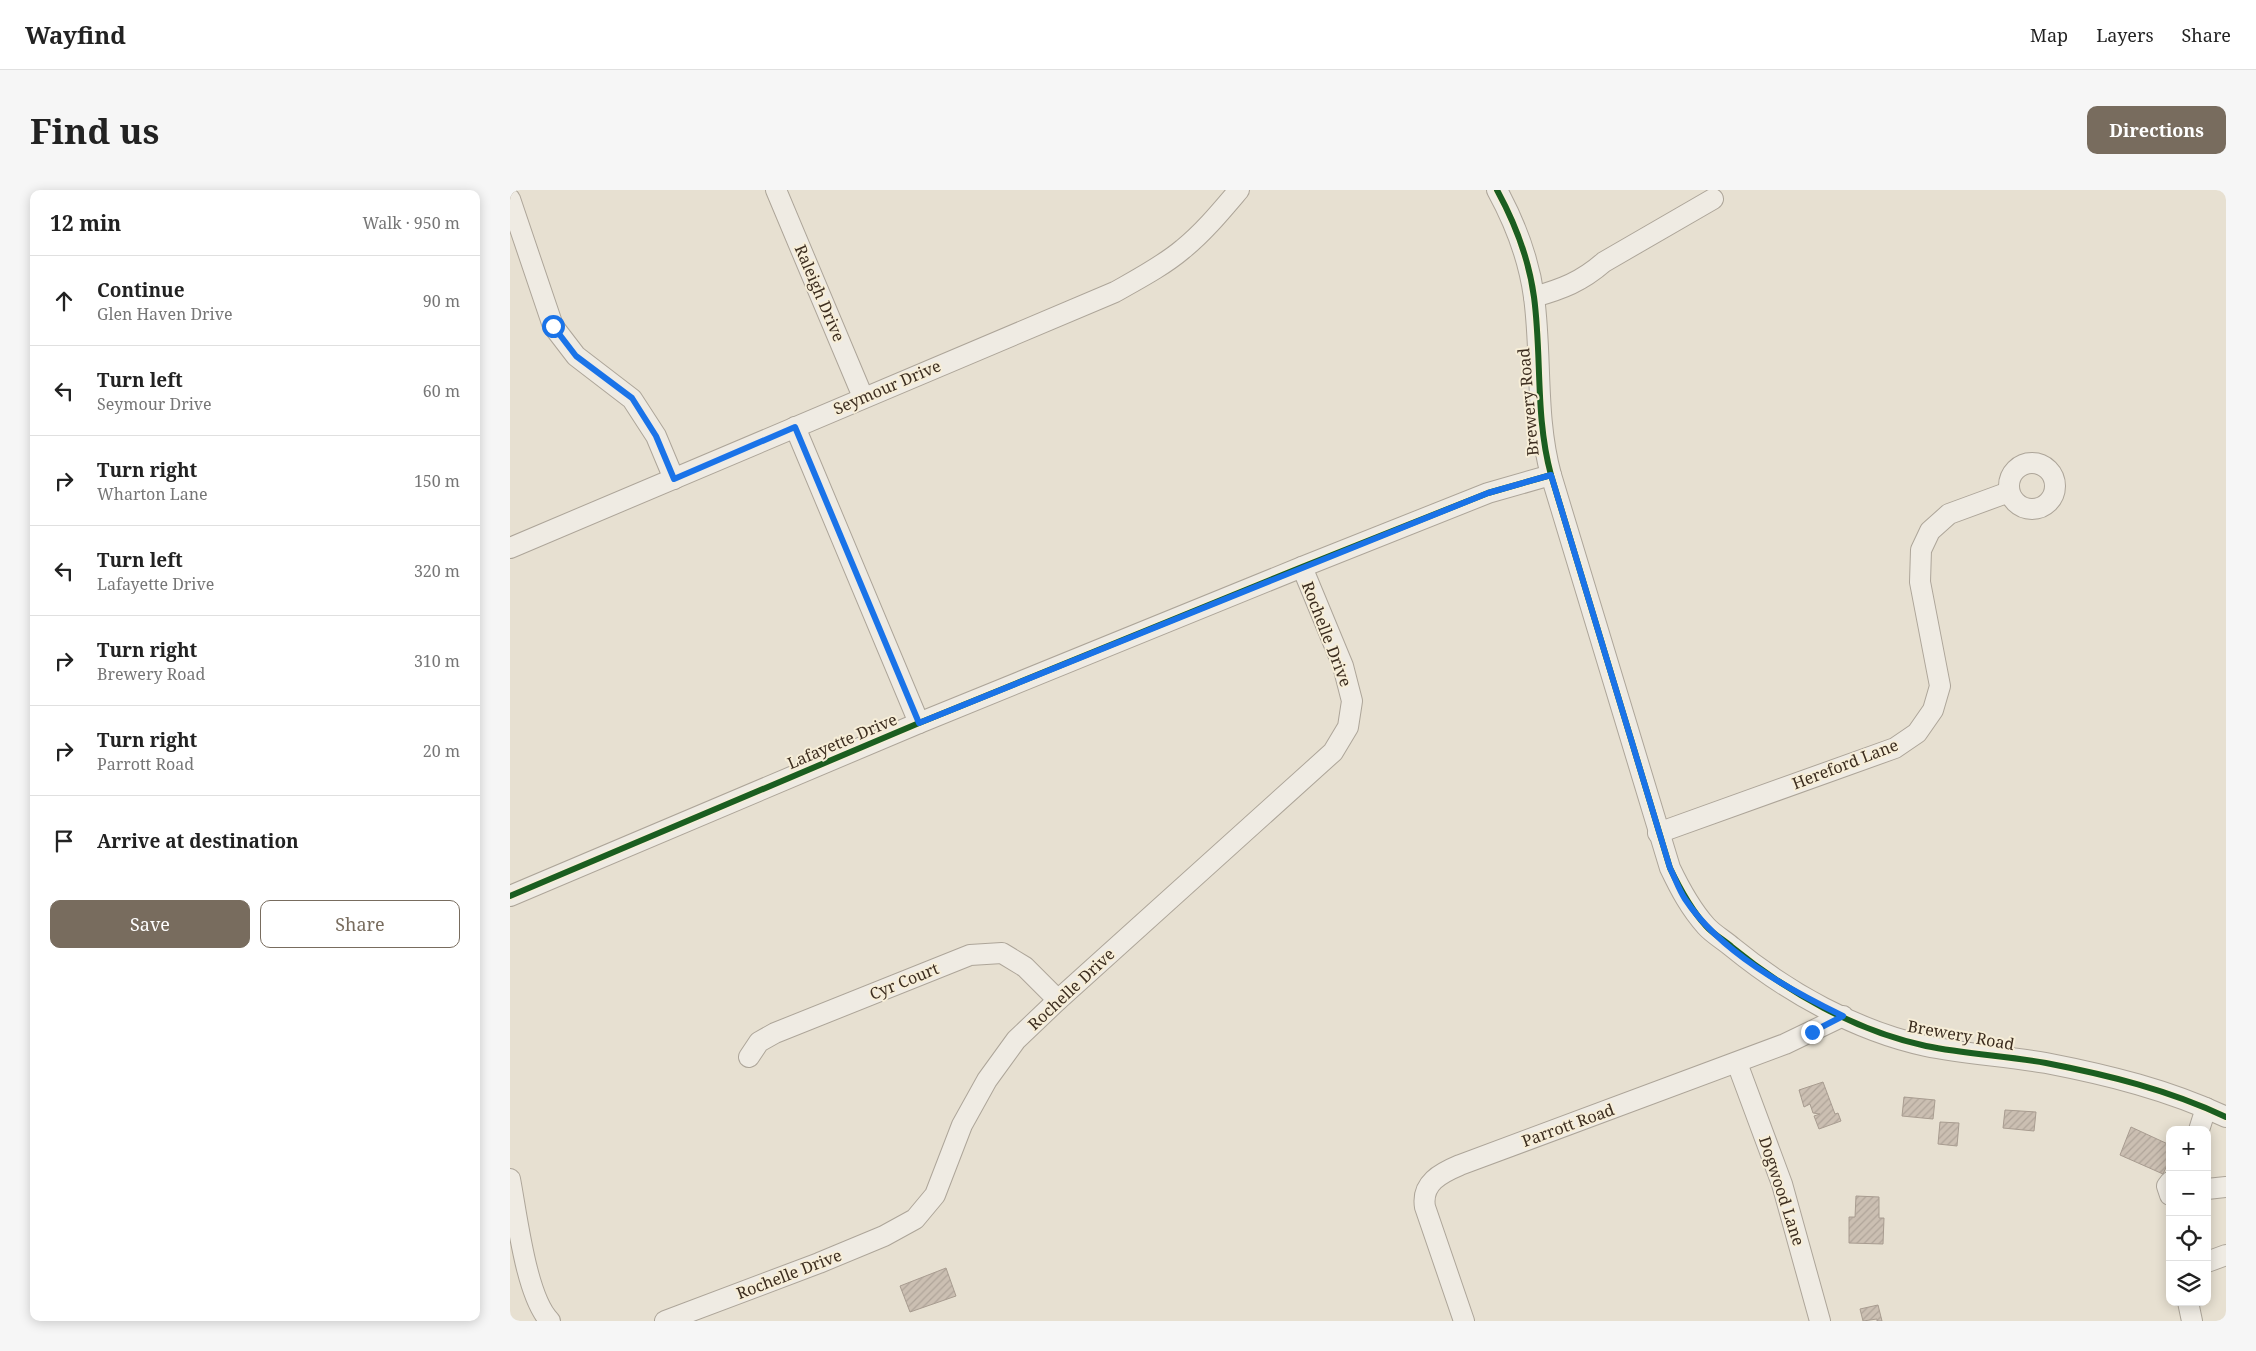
<!DOCTYPE html>
<meta charset="utf-8">
<style>
:root{--surface:#fff;--page:#f6f6f6;--text:#222;--muted:#767676;--line:#e0e0e0;--accent:#786c5e}
body{margin:0;font-family:"Noto Serif",serif;background:var(--page);color:var(--text)}
.controls{position:absolute;right:15px;bottom:15px;display:grid;overflow:hidden;border-radius:10px;box-shadow:0 2px 12px #0003}
.controls button{width:45px;height:45px;display:grid;place-items:center;padding:0;border:0;border-bottom:1px solid var(--line);background:var(--surface);color:var(--text);font:25px sans-serif}
.stop{position:absolute;width:15px;height:15px;margin:-11px;border:4px solid #1a73e8;border-radius:50%;background:#fff}
.stop.end{background:#1a73e8;border-color:#fff;box-shadow:0 1px 5px #0008}
.list{margin:0;padding:0;list-style:none}
h2{display:flex;justify-content:space-between;align-items:center;height:65px;margin:0;padding:0 20px;font-size:21px}
h2 small{font-size:16px;font-weight:400;color:var(--muted)}
.list li{display:grid;grid-template-columns:32px 1fr auto;gap:15px;align-items:center;box-sizing:border-box;height:90px;padding:0 20px;border-top:1px solid var(--line)}
.list b{display:block;font-size:19px;white-space:nowrap}
.list p{margin:0;font-size:16px;white-space:nowrap;color:var(--muted)}
.list em{font-size:16px;font-style:normal;color:var(--muted)}
.actions{display:flex;gap:10px;padding:15px 20px}
.actions a{flex:1;padding:11px 0;border:1px solid var(--accent);border-radius:10px;text-align:center;font-size:18px;color:var(--accent)}
.actions .main{background:var(--accent);color:#fff}
.icon{flex:none;width:28px;height:28px;fill:none;stroke:currentColor;stroke-width:2;stroke-linecap:round;stroke-linejoin:round}
.map{position:relative;flex:none;width:1716px;height:1131px;overflow:hidden;border-radius:10px}
header{display:flex;align-items:center;gap:30px;box-sizing:border-box;height:70px;padding:0 25px;background:var(--surface);border-bottom:1px solid var(--line)}
header strong{font-size:24px}
nav{display:flex;gap:28px;margin-inline-start:auto;font-size:18px}
.intro{display:flex;align-items:center;justify-content:space-between;box-sizing:border-box;height:120px;padding:0 30px}
h1{margin:0;font-size:35px}
.button{padding:12px 22px;border-radius:10px;background:var(--accent);color:#fff;font-size:18px;font-weight:700}
main{display:flex;gap:30px;padding:0 30px}
aside{flex:1;background:var(--surface);border-radius:10px;box-shadow:0 2px 12px #0003}
.map>svg:first-child{display:block}
.building{fill:url(#building-hatch);stroke:#a89c90}
.lines{fill:none;stroke-linecap:round;stroke-linejoin:round}
.minor-casing{stroke:#ada599;stroke-width:22}
.minor{stroke:#efebe3;stroke-width:20}
.cycleway-casing{stroke:#f7eed8;stroke-width:9}
.cycleway{stroke:#1b5e20;stroke-width:6}
.route{stroke:#1a73e8;stroke-width:6}
.labels{text-anchor:middle;dominant-baseline:central;stroke-width:4;stroke-linejoin:round;paint-order:stroke}
.street-label{font-size:16px;fill:#3d2e20;stroke:#f7eed8}
</style>
<header>
<strong>Wayfind</strong>
<nav><a>Map</a><a>Layers</a><a>Share</a></nav>
</header>
<div class="intro"><h1>Find us</h1><a class="button">Directions</a></div>
<main>
<aside>
<h2>12 min<small>Walk · 950 m</small></h2>
<ul class="list">
<li><svg class="icon" aria-label="ahead" viewBox="0 0 24 24"><path d="M12 20V5M6 11l6-6 6 6"/></svg><div><b>Continue</b><p>Glen Haven Drive</p></div><em>90 m</em></li>
<li><svg class="icon" aria-label="left" viewBox="0 0 24 24"><path d="M17 20v-9H6M10 6l-5 5 5 5"/></svg><div><b>Turn left</b><p>Seymour Drive</p></div><em>60 m</em></li>
<li><svg class="icon" aria-label="right" viewBox="0 0 24 24"><path d="M7 20v-9h11M14 6l5 5-5 5"/></svg><div><b>Turn right</b><p>Wharton Lane</p></div><em>150 m</em></li>
<li><svg class="icon" aria-label="left" viewBox="0 0 24 24"><path d="M17 20v-9H6M10 6l-5 5 5 5"/></svg><div><b>Turn left</b><p>Lafayette Drive</p></div><em>320 m</em></li>
<li><svg class="icon" aria-label="right" viewBox="0 0 24 24"><path d="M7 20v-9h11M14 6l5 5-5 5"/></svg><div><b>Turn right</b><p>Brewery Road</p></div><em>310 m</em></li>
<li><svg class="icon" aria-label="right" viewBox="0 0 24 24"><path d="M7 20v-9h11M14 6l5 5-5 5"/></svg><div><b>Turn right</b><p>Parrott Road</p></div><em>20 m</em></li>
<li><svg class="icon" aria-label="arrive" viewBox="0 0 24 24"><path d="M6 21V4h12l-3 4 3 4H6"/></svg><div><b>Arrive at destination</b></div></li>
</ul>
<div class="actions"><a class="main">Save</a><a>Share</a></div>
</aside>
<div class="map">
<svg width="1716" height="1131" viewBox="0 0 1716 1131">
<defs>
<pattern id="building-hatch" width="6" height="6" patternUnits="userSpaceOnUse" patternTransform="scale(1.25)"><rect width="6" height="6" fill="#cbbfb2"/><path d="M-1 1l2-2M0 6l6-6M5 7l2-2" fill="none" stroke="#afa499"/></pattern>
</defs>
<rect width="100%" height="100%" fill="#e7e0d1"/>
<g class="building">
<path d="M 1313,892 L 1325,924 L 1328,923 L 1331,931 L 1309,939 L 1304,926 L 1310,924 L 1303,923 L 1300,914 L 1294,917 L 1289,900 Z"/>
<path d="M 1394,907 L 1425,910 L 1423,929 L 1392,926 Z"/>
<path d="M 1495,920 L 1526,922 L 1524,941 L 1493,938 Z"/>
<path d="M 1430,932 L 1449,933 L 1447,956 L 1428,954 Z"/>
<path d="M 1621,937 L 1660,955 L 1660,969 L 1653,984 L 1610,965 Z"/>
<path d="M 1346,1006 L 1369,1007 L 1369,1028 L 1374,1028 L 1373,1054 L 1339,1053 L 1339,1027 L 1345,1027 Z"/>
<path d="M 436,1078 L 446,1106 L 400,1122 L 390,1096 Z"/>
<path d="M 1368,1115 L 1372,1131 L 1367,1131 L 1367,1129 L 1353,1131 L 1350,1119 Z"/>
</g>
<g class="lines">
<g class="minor-casing">
<g id="minor">
<path d="M 266,0 L 353,207"/>
<path d="M 987,0 C 1005,33 1019,70 1024,107 C 1032,167 1025,226 1041,285 L 1160,678 C 1170,699 1180,718 1196,736 C 1203,744 1214,750 1222,757 C 1277,802 1346,841 1416,856 C 1455,864 1496,866 1536,873 C 1598,885 1659,900 1716,927"/>
<path d="M 0,9 L 43,136 L 66,166 L 122,209 L 146,246 L 164,289"/>
<path d="M 1024,107 C 1052,99 1071,92 1094,72 L 1203,9"/>
<path d="M 285,237 L 409,533"/>
<circle cx="1522" cy="296" r="23"/>
<path d="M 0,358 L 605,102 C 628,89 653,76 673,59 C 694,42 712,20 729,0"/>
<path d="M 1148,643 L 1385,558 L 1407,543 L 1423,520 L 1430,496 L 1410,392 L 1411,360 L 1420,341 L 1439,324 L 1499,302"/>
<path d="M 0,706 L 409,533 L 792,377 L 978,303 L 1041,285"/>
<path d="M 239,867 L 249,852 L 265,843 L 460,765 L 492,763 L 515,777 L 548,810"/>
<path d="M 1227,873 L 1272,994 L 1310,1131"/>
<path d="M 1689,940 L 1696,918"/>
<path d="M 0,989 C 7,1025 16,1107 40,1131"/>
<path d="M 1660,992 L 1657,996 L 1660,1005"/>
<path d="M 1697,999 L 1716,997"/>
<path d="M 1697,1072 L 1716,1065"/>
<path d="M 1678,1112 L 1682,1131"/>
<path d="M 155,1131 L 309,1073 L 374,1046 L 405,1029 L 425,1005 L 452,935 L 477,890 L 506,850 L 548,810 L 823,562 L 838,537 L 842,511 L 833,476 L 792,377"/>
<path d="M 954,1131 L 915,1017 C 911,993 931,983 950,975 L 1275,854 L 1333,826"/>
</g>
</g>
<use href="#minor" class="minor"/>
<g class="cycleway-casing">
<g id="cycleway">
<path d="M 987,0 C 1005,33 1019,70 1024,107 C 1032,167 1025,226 1041,285 L 1160,678 C 1170,699 1180,718 1196,736 C 1203,744 1214,750 1222,757 C 1277,802 1346,841 1416,856 C 1455,864 1496,866 1536,873 C 1598,885 1659,900 1716,927"/>
<path d="M 0,706 L 409,533 L 792,377 L 978,303 L 1041,285"/>
</g>
</g>
<use href="#cycleway" class="cycleway"/>
</g>
<g class="lines">
<path class="route" d="M 43,136 L 66,166 L 122,208 L 146,246 L 164,289 L 285,237 L 409,533 L 978,303 L 1041,285 L 1160,678 C 1165,688 1169,700 1175,709 C 1210,762 1278,799 1333,826 L 1302,842"/>
</g>
<g class="labels">
<g class="street-label">
<text transform="translate(310 103) rotate(67)">Raleigh Drive</text>
<text transform="translate(377 197) rotate(-23)">Seymour Drive</text>
<text transform="translate(1018 212) rotate(-95)">Brewery Road</text>
<text transform="translate(817 444) rotate(69)">Rochelle Drive</text>
<text transform="translate(332 551) rotate(-23)">Lafayette Drive</text>
<text transform="translate(1335 574) rotate(-21)">Hereford Lane</text>
<text transform="translate(394 791) rotate(-22)">Cyr Court</text>
<text transform="translate(561 799) rotate(-43)">Rochelle Drive</text>
<text transform="translate(1451 845) rotate(10)">Brewery Road</text>
<text transform="translate(1058 935) rotate(-20)">Parrott Road</text>
<text transform="translate(1272 1001) rotate(72)">Dogwood Lane</text>
<text transform="translate(279 1084) rotate(-21)">Rochelle Drive</text>
</g>
</g>
</svg>
<div class="controls">
<button>+</button>
<button>−</button>
<button><svg class="icon" aria-label="locate" viewBox="0 0 24 24"><circle cx="12" cy="12" r="6"/><path d="M12 2v4M12 18v4M2 12h4M18 12h4"/></svg></button>
<button><svg class="icon" aria-label="layers" viewBox="0 0 24 24"><path d="M12 4l9 5-9 5-9-5zM3 14l9 5 9-5"/></svg></button>
</div>
<div class="stop" style="left:43px;top:136px"></div>
<div class="stop end" style="left:1302px;top:842px"></div>
</div>
</main>
